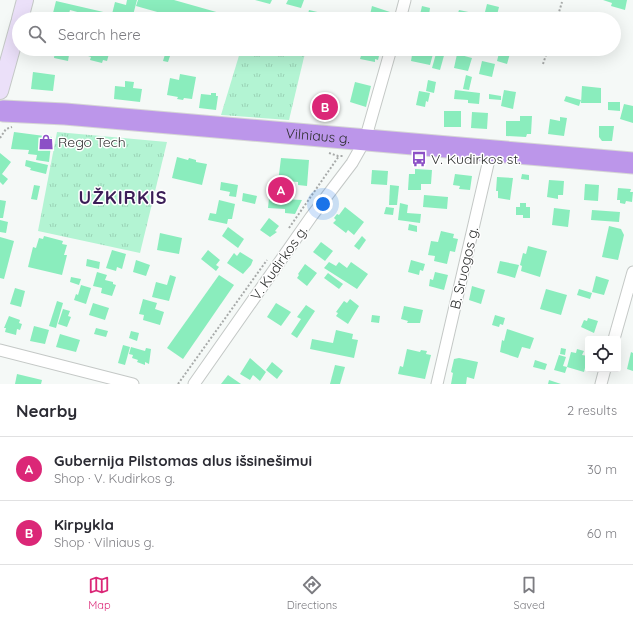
<!DOCTYPE html>
<meta charset="utf-8">
<style>
:root{--surface:#fff;--page:#f2f2f3;--text:#2b2b33;--muted:#7c7c81;--line:#e1e1e2;--accent:#db2777}
body{margin:0;font-family:Quicksand,sans-serif;background:var(--page);color:var(--text)}
.controls{position:absolute;right:12px;bottom:12px;display:grid;overflow:hidden;border-radius:4px;box-shadow:0 4px 16px #0002}
.controls button{width:36px;height:36px;display:grid;place-items:center;padding:0;border:0;border-bottom:1px solid var(--line);background:var(--surface);color:var(--text);font:20px sans-serif}
.you{position:absolute;left:323px;top:204px;width:14px;height:14px;margin:-10px;border:3px solid #fff;border-radius:50%;background:#1a73e8;box-shadow:0 0 0 6px #1a73e833}
.badge{display:grid;place-items:center;width:26px;height:26px;border-radius:50%;background:var(--accent);color:#fff;font-size:13px;font-weight:700}
.pin{position:absolute;translate:-50% -50%;border:2px solid #fff;box-shadow:0 1px 4px #0006}
.list{margin:0;padding:0;list-style:none}
h2{display:flex;justify-content:space-between;align-items:center;height:52px;margin:0;padding:0 16px;font-size:17px}
h2 small{font-size:13px;font-weight:400;color:var(--muted)}
.list li{display:grid;grid-template-columns:26px 1fr auto;gap:12px;align-items:center;box-sizing:border-box;height:64px;padding:0 16px;border-top:1px solid var(--line)}
.list b{display:block;font-size:15px;white-space:nowrap}
.list p{margin:0;font-size:13px;white-space:nowrap;color:var(--muted)}
.list em{font-size:13px;font-style:normal;color:var(--muted)}
.icon{flex:none;width:22px;height:22px;fill:none;stroke:currentColor;stroke-width:2;stroke-linecap:round;stroke-linejoin:round}
.map{position:relative;flex:none;width:633px;height:384px;overflow:hidden}
.search{position:absolute;background:var(--surface);box-shadow:0 4px 16px #0002;left:12px;right:12px;top:12px;height:44px;display:flex;align-items:center;gap:10px;box-sizing:border-box;padding:0 14px;border-radius:22px;color:var(--muted);font-size:15px}
.sheet{height:180px;background:var(--surface)}
nav{display:flex;justify-content:space-around;align-items:center;box-sizing:border-box;height:56px;border-top:1px solid var(--line);background:var(--surface);font-size:11px;color:var(--muted)}
nav a{display:grid;justify-items:center;gap:2px}
nav .on{color:var(--accent)}
.map>svg:first-child{display:block}
.grass{fill:url(#grass-tufts)}
.building{fill:#8aedbd}
.lines{fill:none;stroke-linecap:round;stroke-linejoin:round}
.street-casing{stroke:#c4c8c6;stroke-width:13}
.secondary-casing{stroke:#c4c8c6;stroke-width:18}
.highway-casing{stroke:#d5d5d5;stroke-width:23}
.path{stroke:#a7aaa9;stroke-width:2;stroke-dasharray:2 2;stroke-linecap:butt}
.street{stroke:#fff;stroke-width:11}
.secondary{stroke:#ebe0f9;stroke-width:16}
.highway{stroke:#bc96ea;stroke-width:21}
.labels{text-anchor:middle;dominant-baseline:central;stroke-width:3;stroke-linejoin:round;paint-order:stroke}
.street-label{font-size:14px;fill:#2c2e2d;stroke:#fff}
.poi-label{font-size:14px;fill:#2c2e2d;stroke:#fff;text-anchor:start}
.district-label{font-size:18px;font-weight:bold;letter-spacing:1px;fill:#3b1e57;stroke:#fff}
</style>
<div class="map">
<svg width="633" height="384" viewBox="0 0 633 384">
<defs>
<pattern id="grass-tufts" width="24" height="20" patternUnits="userSpaceOnUse"><rect width="24" height="20" fill="#b3f4d3"/><path d="M3 7l-1-3M5 7V3M7 7l1-3M15 17l-1-3M17 17v-4M19 17l1-3" fill="none" stroke="#9ad2b5"/></pattern>
</defs>
<rect width="100%" height="100%" fill="#f5f9f7"/>
<g class="grass">
<path d="M 241,49 L 290,49 L 305,53 L 289,120 L 221,115 Z"/>
<path d="M 57,132 L 167,142 L 140,253 L 38,231 Z"/>
</g>
<g class="building">
<path d="M 127,0 L 137,0 L 132,19 L 112,14 L 115,2 L 126,5 Z"/>
<path d="M 138,0 L 174,0 L 241,19 L 182,19 L 136,6 Z"/>
<path d="M 255,0 L 272,0 L 270,4 Z"/>
<path d="M 288,0 L 304,0 L 301,8 L 286,4 Z"/>
<path d="M 603,0 L 627,0 L 625,10 L 611,6 L 612,3 Z"/>
<path d="M 56,1 L 112,14 L 111,19 L 92,19 L 92,16 L 70,10 L 68,17 L 53,13 Z"/>
<path d="M 487,4 L 499,7 L 496,19 L 484,16 Z"/>
<path d="M 372,6 L 390,12 L 388,19 L 369,19 Z"/>
<path d="M 422,6 L 430,8 L 429,15 L 432,16 L 431,19 L 419,19 Z"/>
<path d="M 309,10 L 326,14 L 325,19 L 307,18 Z"/>
<path d="M 459,10 L 478,14 L 477,19 L 456,19 Z"/>
<path d="M 55,49 L 70,49 L 68,61 L 54,58 Z"/>
<path d="M 87,49 L 110,50 L 107,61 L 103,60 L 102,63 L 90,60 L 91,57 L 85,55 Z"/>
<path d="M 292,49 L 318,49 L 316,56 Z"/>
<path d="M 363,49 L 378,49 L 378,52 L 380,52 L 378,60 L 375,59 L 375,62 L 360,59 Z"/>
<path d="M 413,49 L 429,49 L 428,53 L 433,54 L 430,65 L 411,61 Z"/>
<path d="M 500,49 L 511,50 L 507,64 L 497,61 Z"/>
<path d="M 522,49 L 545,49 L 544,51 L 540,50 L 539,54 Z"/>
<path d="M 437,50 L 445,52 L 440,70 L 432,68 Z"/>
<path d="M 166,51 L 171,53 L 168,62 L 163,61 Z"/>
<path d="M 457,54 L 472,58 L 468,71 L 454,68 Z"/>
<path d="M 482,61 L 495,64 L 492,77 L 479,74 Z"/>
<path d="M 33,72 L 55,75 L 53,91 L 31,89 Z"/>
<path d="M 180,74 L 196,77 L 192,99 L 184,98 L 183,100 L 177,99 L 178,97 L 167,95 L 170,78 L 179,80 Z"/>
<path d="M 466,75 L 472,77 L 469,90 L 463,89 Z"/>
<path d="M 428,80 L 436,82 L 434,93 L 426,91 Z"/>
<path d="M 125,81 L 134,82 L 133,88 L 142,89 L 140,102 L 114,99 L 115,86 L 125,87 Z"/>
<path d="M 355,82 L 371,86 L 366,107 L 350,102 Z"/>
<path d="M 582,86 L 601,88 L 601,103 L 581,103 Z"/>
<path d="M 455,90 L 480,93 L 479,104 L 468,103 L 468,100 L 454,99 Z"/>
<path d="M 504,90 L 516,92 L 513,109 L 501,106 Z"/>
<path d="M 419,91 L 430,93 L 428,102 L 426,101 L 425,107 L 416,105 Z"/>
<path d="M 211,93 L 216,93 L 216,96 L 218,96 L 216,110 L 199,108 L 201,94 L 211,95 Z"/>
<path d="M 489,94 L 501,96 L 501,100 L 489,99 Z"/>
<path d="M 566,96 L 581,100 L 579,106 L 564,101 Z"/>
<path d="M 313,101 L 335,102 L 334,115 L 328,115 L 328,118 L 317,117 L 317,114 L 312,114 Z"/>
<path d="M 608,102 L 620,102 L 620,111 L 608,110 Z"/>
<path d="M 624,104 L 633,106 L 633,123 L 620,119 Z"/>
<rect x="444" y="111" width="17" height="16"/>
<path d="M 472,112 L 488,113 L 487,129 L 471,128 Z"/>
<path d="M 520,116 L 532,116 L 531,134 L 527,134 L 526,137 L 506,136 L 506,121 L 520,121 Z"/>
<path d="M 560,117 L 567,118 L 564,136 L 548,134 L 550,119 L 560,121 Z"/>
<path d="M 599,126 L 614,126 L 612,141 L 602,141 L 599,137 Z"/>
<path d="M 14,132 L 52,137 L 49,162 L 36,160 L 37,155 L 28,154 L 29,150 L 11,149 Z"/>
<path d="M 0,153 L 11,162 L 2,174 L 8,179 L 3,185 L 0,182 Z"/>
<path d="M 177,157 L 188,160 L 189,158 L 196,160 L 196,162 L 207,164 L 202,185 L 172,178 Z"/>
<path d="M 281,158 L 309,160 L 307,186 L 298,185 L 298,182 L 285,181 L 283,199 L 302,200 L 295,214 L 285,213 L 285,209 L 268,208 L 269,198 L 276,199 Z"/>
<path d="M 26,160 L 48,165 L 46,174 L 30,170 L 31,168 L 25,166 Z"/>
<path d="M 415,169 L 432,170 L 431,184 L 421,184 L 421,190 L 408,190 L 409,174 L 415,174 Z"/>
<path d="M 372,170 L 388,171 L 387,185 L 371,184 Z"/>
<path d="M 455,174 L 472,176 L 470,190 L 459,189 L 460,186 L 453,185 Z"/>
<path d="M 522,174 L 529,175 L 529,180 L 521,179 Z"/>
<path d="M 497,177 L 513,178 L 510,200 L 498,198 L 498,191 L 496,191 Z"/>
<path d="M 549,180 L 564,181 L 563,195 L 558,195 L 558,199 L 547,197 Z"/>
<path d="M 221,182 L 238,185 L 236,197 L 229,196 L 230,192 L 220,190 Z"/>
<path d="M 585,184 L 599,185 L 598,201 L 584,200 Z"/>
<path d="M 34,185 L 40,186 L 37,200 L 31,199 Z"/>
<path d="M 390,185 L 399,186 L 397,205 L 389,205 Z"/>
<path d="M 618,188 L 631,189 L 630,192 L 633,192 L 632,202 L 626,201 L 625,204 L 620,203 L 620,200 L 617,200 Z"/>
<path d="M 243,193 L 257,196 L 255,204 L 242,201 Z"/>
<path d="M 424,195 L 448,197 L 447,209 L 423,207 Z"/>
<path d="M 0,200 L 6,201 L 3,218 L 0,218 Z"/>
<path d="M 219,200 L 235,204 L 232,219 L 228,219 L 227,224 L 208,220 L 210,213 L 216,214 Z"/>
<path d="M 400,203 L 408,205 L 407,213 L 421,214 L 420,223 L 398,220 Z"/>
<path d="M 520,203 L 526,203 L 526,207 L 530,207 L 530,218 L 523,218 L 523,215 L 516,215 L 516,207 L 520,207 Z"/>
<path d="M 345,207 L 364,222 L 354,235 L 348,230 L 346,233 L 333,223 L 336,220 L 334,218 L 337,214 L 339,215 Z"/>
<path d="M 386,207 L 394,208 L 393,215 L 384,214 Z"/>
<path d="M 554,208 L 570,210 L 568,227 L 552,225 Z"/>
<path d="M 592,210 L 620,212 L 619,222 L 591,220 Z"/>
<path d="M 269,218 L 279,226 L 275,231 L 277,232 L 270,237 L 260,230 Z"/>
<path d="M 0,220 L 8,222 L 6,233 L 0,232 Z"/>
<path d="M 409,224 L 417,226 L 417,232 L 408,230 Z"/>
<path d="M 609,226 L 621,229 L 624,235 L 618,260 L 602,257 Z"/>
<path d="M 228,227 L 244,239 L 238,248 L 222,236 Z"/>
<path d="M 441,231 L 454,234 L 453,238 L 458,239 L 455,252 L 450,251 L 447,264 L 434,261 L 435,256 L 428,255 L 431,241 L 438,242 Z"/>
<path d="M 160,233 L 182,238 L 179,254 L 157,250 Z"/>
<path d="M 44,236 L 63,241 L 62,244 L 67,245 L 64,255 L 67,255 L 62,275 L 28,267 L 33,247 L 36,248 L 39,238 L 43,239 Z"/>
<path d="M 362,236 L 366,240 L 359,250 L 354,246 Z"/>
<path d="M 0,237 L 14,241 L 4,279 L 0,278 Z"/>
<path d="M 321,242 L 333,251 L 325,261 L 313,252 Z"/>
<path d="M 528,246 L 547,251 L 540,277 L 521,271 L 522,266 L 520,265 L 523,253 L 526,254 Z"/>
<path d="M 112,250 L 126,254 L 122,269 L 117,267 L 116,271 L 106,268 Z"/>
<path d="M 208,250 L 220,260 L 216,265 L 219,267 L 216,271 L 201,259 Z"/>
<path d="M 240,252 L 253,260 L 251,265 L 243,274 L 227,263 L 234,253 L 237,256 Z"/>
<path d="M 87,259 L 100,262 L 99,269 L 86,266 Z"/>
<path d="M 136,260 L 150,265 L 146,276 L 133,272 Z"/>
<path d="M 411,260 L 425,264 L 423,271 L 420,270 L 419,275 L 408,272 Z"/>
<path d="M 500,261 L 519,265 L 515,278 L 497,273 Z"/>
<path d="M 329,262 L 336,266 L 339,262 L 347,268 L 351,262 L 368,274 L 357,289 L 324,268 Z"/>
<path d="M 305,264 L 317,273 L 307,286 L 297,278 L 299,275 L 298,274 Z"/>
<path d="M 97,272 L 107,275 L 105,280 L 113,282 L 113,284 L 116,285 L 112,296 L 101,293 L 102,288 L 93,286 Z"/>
<path d="M 435,272 L 448,275 L 444,290 L 429,286 L 430,279 L 433,280 Z"/>
<path d="M 328,273 L 343,284 L 339,289 L 324,278 Z"/>
<path d="M 170,275 L 176,277 L 169,301 L 152,297 L 156,282 L 167,285 Z"/>
<path d="M 219,275 L 234,285 L 183,359 L 167,348 Z"/>
<path d="M 596,276 L 609,280 L 604,295 L 592,292 Z"/>
<path d="M 71,277 L 81,279 L 79,285 L 70,282 Z"/>
<path d="M 81,285 L 91,288 L 86,304 L 74,300 L 76,294 L 78,295 Z"/>
<path d="M 472,286 L 485,290 L 481,304 L 469,300 Z"/>
<path d="M 15,288 L 25,291 L 21,307 L 10,304 Z"/>
<path d="M 546,289 L 567,295 L 561,315 L 540,309 Z"/>
<path d="M 579,289 L 592,293 L 590,299 L 577,295 Z"/>
<path d="M 143,299 L 157,303 L 155,309 L 164,312 L 160,325 L 143,320 L 144,315 L 139,314 Z"/>
<path d="M 350,299 L 359,306 L 348,324 L 336,316 L 338,313 L 336,312 L 344,301 L 347,303 Z"/>
<path d="M 57,301 L 63,303 L 56,328 L 49,326 Z"/>
<path d="M 93,303 L 109,308 L 105,320 L 89,315 Z"/>
<path d="M 276,303 L 291,312 L 281,326 L 267,317 Z"/>
<path d="M 306,305 L 315,311 L 297,338 L 291,334 L 301,319 L 297,317 Z"/>
<path d="M 404,306 L 423,310 L 420,323 L 407,323 L 408,321 L 401,319 Z"/>
<path d="M 63,309 L 70,311 L 68,316 L 71,317 L 67,327 L 58,324 Z"/>
<path d="M 372,315 L 380,316 L 379,323 L 371,322 Z"/>
<path d="M 495,315 L 505,318 L 503,325 L 500,324 L 499,327 L 492,325 Z"/>
<path d="M 9,316 L 20,320 L 19,323 L 22,324 L 20,330 L 17,329 L 16,335 L 5,332 L 6,328 L 4,328 Z"/>
<path d="M 588,318 L 598,321 L 594,333 L 581,327 L 584,320 L 587,321 Z"/>
<path d="M 34,326 L 49,330 L 45,344 L 30,341 Z"/>
<path d="M 96,328 L 108,331 L 106,337 L 94,334 Z"/>
<path d="M 507,329 L 534,338 L 530,349 L 522,347 L 518,358 L 500,352 L 502,340 L 504,341 Z"/>
<path d="M 336,330 L 353,334 L 352,339 L 358,340 L 354,358 L 310,349 L 312,339 L 333,343 Z"/>
<path d="M 131,331 L 139,333 L 137,341 L 129,338 Z"/>
<path d="M 60,334 L 80,340 L 76,352 L 56,347 Z"/>
<path d="M 123,345 L 130,347 L 125,365 L 118,363 Z"/>
<path d="M 131,347 L 145,351 L 146,348 L 151,349 L 149,364 L 145,362 L 145,365 L 137,362 L 138,360 L 132,358 L 133,355 L 129,354 Z"/>
<path d="M 561,348 L 566,349 L 565,355 L 560,354 Z"/>
<path d="M 407,349 L 420,352 L 421,350 L 427,351 L 426,354 L 431,355 L 425,379 L 398,374 L 400,366 L 403,367 Z"/>
<path d="M 577,349 L 584,351 L 582,355 L 588,356 L 584,372 L 567,367 L 571,352 L 576,353 Z"/>
<path d="M 631,352 L 633,353 L 633,371 L 627,369 Z"/>
<path d="M 559,355 L 566,357 L 563,366 L 567,367 L 565,373 L 554,370 Z"/>
<path d="M 250,358 L 266,372 L 260,381 L 253,375 L 250,380 L 240,374 Z"/>
<path d="M 459,358 L 478,362 L 474,379 L 467,377 L 466,384 L 451,384 L 453,373 L 451,372 L 454,359 Z"/>
<path d="M 535,360 L 547,364 L 545,370 L 533,367 Z"/>
<path d="M 272,362 L 283,371 L 277,379 L 266,370 Z"/>
<path d="M 335,365 L 345,367 L 340,384 L 330,384 Z"/>
<path d="M 17,374 L 42,380 L 41,384 L 15,384 Z"/>
<path d="M 228,375 L 241,384 L 221,384 Z"/>
<path d="M 549,380 L 561,384 L 548,384 Z"/>
</g>
<g class="lines">
<g class="street-casing">
<g id="street">
<path d="M 400,19 L 405,0"/>
<path d="M 614,339 L 633,272"/>
<path d="M 0,350 L 133,384"/>
<path d="M 194,384 L 311,217 L 352,163 L 365,140 L 391,49"/>
<path d="M 437,384 L 491,151"/>
<path d="M 601,384 L 605,369"/>
</g>
</g>
<g class="secondary-casing">
<g id="secondary">
<path d="M 20,19 L 25,0"/>
<path d="M 0,91 L 19,23"/>
</g>
</g>
<g class="highway-casing">
<g id="highway">
<path id="s1" d="M 3,111 L 65,114 L 633,163"/>
</g>
</g>
<g class="path">
<path d="M 557,19 L 562,2"/>
<path d="M 543,64 L 548,49"/>
<path d="M 0,138 L 6,129 L 12,127"/>
<path d="M 329,153 L 338,156 L 344,156"/>
<path d="M 289,228 L 339,156"/>
<path d="M 178,384 L 267,260"/>
</g>
<use href="#street" class="street"/>
<use href="#secondary" class="secondary"/>
<use href="#highway" class="highway"/>
</g>
<defs>
<g id="shop-bare" transform="scale(1.2)"><path d="M-5-2.5h2.3a2.7 3.5 0 0 1 5.4 0H5L5.5 6h-11ZM-1.5-2.5h3a1.5 2.3 0 0 0-3 0Z" fill="#8c50c6" stroke="#fff" stroke-width="2.5" paint-order="stroke"/></g>
<g id="bus-bare" transform="scale(1.2)"><path d="M-5-6H5V4H4V6H2V4H-2V6H-4V4H-5ZM-3.5-4V0h7V-4ZM-3.5 1.2v1.5H-2V1.2ZM2 1.2v1.5H3.5V1.2Z" fill="#8c50c6" stroke="#fff" stroke-width="2.5" paint-order="stroke"/></g>
</defs>
<g fill-rule="evenodd">
<use href="#shop-bare" x="46" y="142"/>
<use href="#bus-bare" x="419" y="159"/>
</g>
<g class="labels">
<g class="street-label">
<text stroke="none"><textPath href="#s1" startOffset="316">Vilniaus g.</textPath></text>
<text transform="translate(279 263) rotate(-55)">V. Kudirkos g.</text>
<text transform="translate(464 268) rotate(-77)">B. Sruogos g.</text>
</g>
<g class="poi-label">
<text x="58" y="142">Rego Tech</text>
<text x="431" y="159">V. Kudirkos st.</text>
</g>
<g class="district-label">
<text x="123" y="197">UŽKIRKIS</text>
</g>
</g>
</svg>
<div class="controls">
<button><svg class="icon" aria-label="locate" viewBox="0 0 24 24"><circle cx="12" cy="12" r="6"/><path d="M12 2v4M12 18v4M2 12h4M18 12h4"/></svg></button>
</div>
<div class="you"></div>
<div class="pin badge" style="left:281px;top:190px">A</div>
<div class="pin badge" style="left:325px;top:107px">B</div>
<div class="search"><svg class="icon" aria-label="search" viewBox="0 0 24 24"><circle cx="10" cy="10" r="6"/><path d="M15 15l6 6"/></svg>Search here</div>
</div>
<section class="sheet">
<h2>Nearby<small>2 results</small></h2>
<ul class="list">
<li><span class="badge">A</span><div><b>Gubernija Pilstomas alus išsinešimui</b><p>Shop · V. Kudirkos g.</p></div><em>30 m</em></li>
<li><span class="badge">B</span><div><b>Kirpykla</b><p>Shop · Vilniaus g.</p></div><em>60 m</em></li>
</ul>
</section>
<nav>
<a class="on"><svg class="icon" aria-label="map" viewBox="0 0 24 24"><path d="M3 6l6-2 6 2 6-2v14l-6 2-6-2-6 2zM9 4v14M15 6v14"/></svg>Map</a>
<a><svg class="icon" aria-label="directions" viewBox="0 0 24 24"><path d="M12 3l9 9-9 9-9-9zM9 14v-3h6M13 9l2 2-2 2"/></svg>Directions</a>
<a><svg class="icon" aria-label="saved" viewBox="0 0 24 24"><path d="M7 4h10v16l-5-4-5 4z"/></svg>Saved</a>
</nav>
